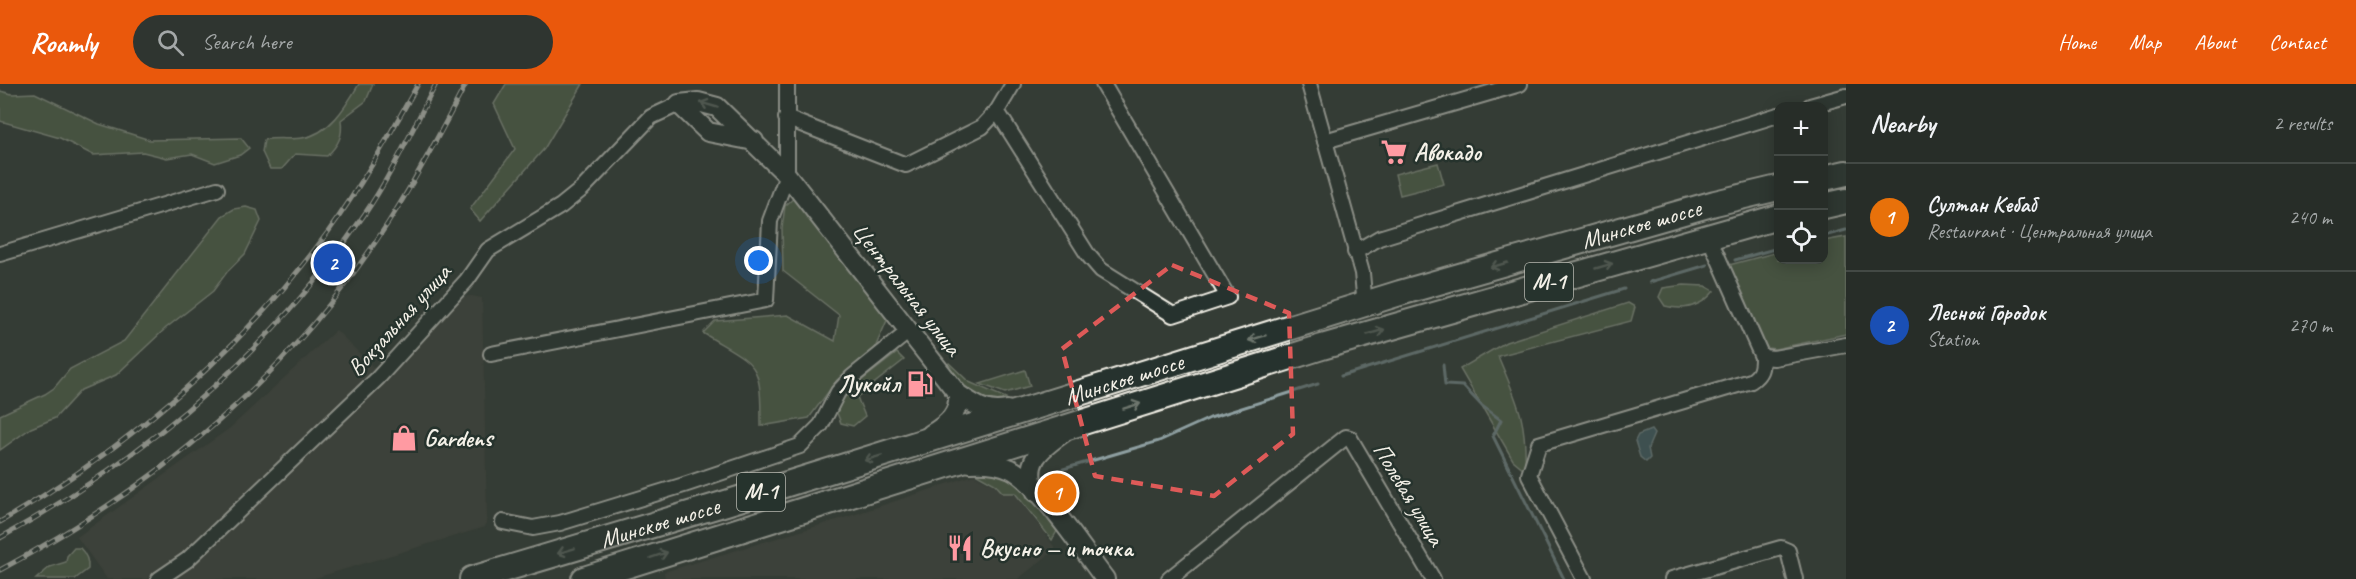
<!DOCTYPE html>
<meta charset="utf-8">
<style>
:root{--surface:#272d28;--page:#2f3530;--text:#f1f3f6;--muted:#a4a8a8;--line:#434945;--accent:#ea580c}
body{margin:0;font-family:Caveat,sans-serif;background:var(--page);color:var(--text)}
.controls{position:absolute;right:18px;top:18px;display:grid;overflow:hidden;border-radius:12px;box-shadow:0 3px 15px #0003}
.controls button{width:54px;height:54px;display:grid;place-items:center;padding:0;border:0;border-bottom:2px solid var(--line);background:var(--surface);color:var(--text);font:30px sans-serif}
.you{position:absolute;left:759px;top:177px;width:21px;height:21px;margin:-15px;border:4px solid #fff;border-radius:50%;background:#1a73e8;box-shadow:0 0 0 9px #1a73e833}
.badge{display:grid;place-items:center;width:39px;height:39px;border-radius:50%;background:var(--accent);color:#fff;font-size:20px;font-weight:700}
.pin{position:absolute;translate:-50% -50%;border:3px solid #fff;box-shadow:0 2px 6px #0006}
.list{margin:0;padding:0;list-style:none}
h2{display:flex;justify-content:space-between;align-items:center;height:78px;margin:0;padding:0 24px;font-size:26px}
h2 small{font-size:20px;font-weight:400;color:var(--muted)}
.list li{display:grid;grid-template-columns:39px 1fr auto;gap:18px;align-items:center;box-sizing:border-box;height:108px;padding:0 24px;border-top:2px solid var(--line)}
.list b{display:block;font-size:22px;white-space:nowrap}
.list p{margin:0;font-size:20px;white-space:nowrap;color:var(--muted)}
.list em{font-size:20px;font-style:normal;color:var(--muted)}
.icon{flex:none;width:33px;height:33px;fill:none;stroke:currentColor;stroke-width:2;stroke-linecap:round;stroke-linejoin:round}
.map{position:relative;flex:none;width:1846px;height:495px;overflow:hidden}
header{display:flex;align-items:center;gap:36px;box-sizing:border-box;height:84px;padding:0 30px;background:var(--accent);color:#fff}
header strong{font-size:28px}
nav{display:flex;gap:33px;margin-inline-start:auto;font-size:21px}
.search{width:420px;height:54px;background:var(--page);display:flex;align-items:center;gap:15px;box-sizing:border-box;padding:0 21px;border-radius:33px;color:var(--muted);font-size:22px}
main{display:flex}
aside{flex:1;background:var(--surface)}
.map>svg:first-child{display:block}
.built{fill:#45473f}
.green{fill:#5c6d50;stroke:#a8af9c;stroke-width:1.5}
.water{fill:#4a6971;stroke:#8e9fa1;stroke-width:1.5}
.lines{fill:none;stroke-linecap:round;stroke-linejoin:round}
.stream{stroke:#8e9fa1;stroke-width:3}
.street-casing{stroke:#f4f1e8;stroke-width:18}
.secondary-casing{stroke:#f4f1e8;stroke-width:22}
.highway-casing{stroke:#f4f1e8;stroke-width:28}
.street{stroke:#26332d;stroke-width:14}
.secondary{stroke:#26332d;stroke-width:18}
.highway{stroke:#26332d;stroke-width:24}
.rail-casing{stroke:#f4f1e8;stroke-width:5}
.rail{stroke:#26332d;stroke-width:3;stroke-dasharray:9;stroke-linecap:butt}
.oneway{stroke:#6e766e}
.marked{fill:none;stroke:#de5a58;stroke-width:4.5;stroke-dasharray:12 8;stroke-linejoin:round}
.labels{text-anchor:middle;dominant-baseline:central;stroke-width:5;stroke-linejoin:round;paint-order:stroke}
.shield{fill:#26332d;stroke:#b6b8b0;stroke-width:1.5}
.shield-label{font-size:22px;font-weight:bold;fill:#f4f1e8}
.poi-label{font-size:24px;font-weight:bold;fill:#f4f1e8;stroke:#26332d;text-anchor:start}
.street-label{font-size:24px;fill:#f4f1e8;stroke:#26332d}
</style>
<header>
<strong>Roamly</strong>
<div class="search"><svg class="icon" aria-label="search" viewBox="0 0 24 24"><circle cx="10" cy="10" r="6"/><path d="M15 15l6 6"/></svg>Search here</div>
<nav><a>Home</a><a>Map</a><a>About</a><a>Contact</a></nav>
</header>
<main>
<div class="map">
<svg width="1846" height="495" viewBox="0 0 1846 495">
<rect width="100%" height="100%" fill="#343c35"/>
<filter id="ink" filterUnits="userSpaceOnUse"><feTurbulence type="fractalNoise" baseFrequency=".0167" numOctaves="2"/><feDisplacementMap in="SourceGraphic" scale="12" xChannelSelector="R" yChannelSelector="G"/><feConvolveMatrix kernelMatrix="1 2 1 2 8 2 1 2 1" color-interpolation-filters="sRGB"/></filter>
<g filter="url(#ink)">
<g class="built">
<path d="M 472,212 L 482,214 L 487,434 L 485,443 L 312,495 L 165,495 L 459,213 Z"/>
<path d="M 336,246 L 378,288 L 184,468 L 147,495 L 107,495 L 77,453 L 230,344 Z"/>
<path d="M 974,391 L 1017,412 L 1056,465 L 1018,495 L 665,495 L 664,488 L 847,433 Z"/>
</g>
<g class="green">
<path d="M 359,0 L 373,0 L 366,17 L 341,36 C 343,52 339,60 327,72 L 295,70 L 282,85 L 270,85 L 262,68 L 264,56 C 277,53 289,56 302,54 C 330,50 346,22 359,0 Z"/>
<path d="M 506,0 L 583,0 L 544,65 L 480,137 L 470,125 L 515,65 L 494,20 Z"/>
<path d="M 0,7 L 12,10 L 35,9 L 99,40 L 150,56 L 241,54 L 249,64 L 240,71 L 215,79 L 192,70 L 167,74 L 143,68 L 93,71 L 60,54 L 0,37 Z"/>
<path d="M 1438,79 L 1444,100 L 1400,111 L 1395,90 Z"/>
<path d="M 796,112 L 888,234 L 874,266 L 837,296 L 809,334 L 761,342 C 761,275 758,283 703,249 L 715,237 L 788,231 L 835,257 L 839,231 L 783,187 L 782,144 L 785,122 Z"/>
<path d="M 246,123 L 257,126 L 261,137 L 245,170 L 227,188 L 213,207 L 166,244 L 116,291 L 81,306 L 55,334 L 31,344 L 0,366 L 0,331 L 45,310 L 54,304 L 70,285 L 124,257 L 222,132 L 234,125 Z"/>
<path d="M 1846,153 L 1846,250 L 1775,265 L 1767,264 L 1762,257 L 1729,181 L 1778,168 L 1778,176 L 1824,176 L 1824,157 Z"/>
<path d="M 1684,201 L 1705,202 L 1714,207 C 1701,223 1685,227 1665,222 L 1659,213 L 1663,204 Z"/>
<path d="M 1628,219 L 1635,223 L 1631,237 L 1498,272 C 1517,318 1527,334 1525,386 L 1513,376 L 1460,285 L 1506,258 Z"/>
<path d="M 897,269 L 904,276 L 857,313 L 865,332 L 853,342 L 841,339 L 837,329 L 843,313 L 848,307 Z"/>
<path d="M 949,279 L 969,298 L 1006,314 C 979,331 960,298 947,281 Z"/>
<path d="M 1025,286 L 1030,302 L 1005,309 L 980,300 Z"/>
<path d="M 986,386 L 1015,393 L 1057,447 L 1052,456 L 1015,409 L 1003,409 L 995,400 L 977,390 Z"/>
<path d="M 74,464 L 80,464 C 86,470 89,476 88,485 L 75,495 L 36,495 L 50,483 L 66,478 L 67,472 Z"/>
</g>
<path class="water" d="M 1651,346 L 1654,350 L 1648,364 L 1650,374 L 1646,378 L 1640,373 L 1635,357 L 1638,351 Z"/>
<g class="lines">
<g class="stream">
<path d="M 1824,152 L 1846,146"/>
<path d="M 1735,176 L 1778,164"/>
<path d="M 1650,198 L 1707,181"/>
<path d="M 1443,281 L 1445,301 L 1463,302 L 1482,322 L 1501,336 L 1493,352 L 1564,495"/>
<path d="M 1341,292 L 1624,205"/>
<path d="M 1060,386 L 1159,357 L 1210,334 L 1318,300"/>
</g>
<g class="street-casing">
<g id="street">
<path d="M 1309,0 L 1362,189 L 1364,211 L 1356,222"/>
<path d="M 1810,22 L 1846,12"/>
<path d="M 997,27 L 1088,171 L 1101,186 L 1173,231 L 1228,213 L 1103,0"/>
<path d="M 786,34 L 906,81 L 982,43 L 997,27 L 1013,0"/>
<path d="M 1325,57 L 1520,0"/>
<path d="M 1355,168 L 1379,154 L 1778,31"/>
<path d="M 0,170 L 217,105"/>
<path d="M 491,270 L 766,216 L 770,137 L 787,91 L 787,0"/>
<path d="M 1762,273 L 1774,274 L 1846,261"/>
<path d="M 503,438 L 533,444 L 560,439 L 684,401 L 800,362 L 821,341 L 838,308 L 852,293 L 909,247"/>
<path d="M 159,495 L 187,476 L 378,294 L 467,196 L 488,166 L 561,122 L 582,105 L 651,33 L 679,20"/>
<path d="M 1169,495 L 1346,353 L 1350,354 L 1433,495"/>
<path d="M 1584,495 L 1529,391 L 1539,360 L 1751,297 C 1761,290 1762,285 1762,273 L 1708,151"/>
<path d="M 1672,495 L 1781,464 L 1788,467 L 1795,495"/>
</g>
</g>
<g class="secondary-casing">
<g id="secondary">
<path d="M 754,57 L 708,48 L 679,20 L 698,18 L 717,23 L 787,91 L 958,310 C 975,321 986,330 1007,326"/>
<path d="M 931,350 C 947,340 960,330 958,310"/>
<path d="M 970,379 C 985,378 998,379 1011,385 C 1039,399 1084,468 1105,495"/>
<path d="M 1036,408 C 1022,379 1040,365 1063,349"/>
</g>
</g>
<g class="highway-casing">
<g id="highway">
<path d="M 1824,94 L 1846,89"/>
<path d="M 1824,122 L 1846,117"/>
<path id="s1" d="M 472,495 L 726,419 L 1400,209 L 1715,119 L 1778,104"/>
<path d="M 584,495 L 1322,263 L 1778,133"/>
</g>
</g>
<use href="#street" class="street"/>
<use href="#secondary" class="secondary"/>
<use href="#highway" class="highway"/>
<g class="rail-casing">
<g id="rail">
<path d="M 0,438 C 128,364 241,267 328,148 C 362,101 390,50 418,0"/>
<path d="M 0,454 C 144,374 270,269 364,131 C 392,90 413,44 436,0"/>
<path d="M 0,486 C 162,399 288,294 388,139 C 417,94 441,47 466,0"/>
</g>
</g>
<use href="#rail" class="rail"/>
</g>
<defs><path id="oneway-shaft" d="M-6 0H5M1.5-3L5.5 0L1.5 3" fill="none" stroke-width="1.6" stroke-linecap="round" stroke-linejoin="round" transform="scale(1.5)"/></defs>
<g class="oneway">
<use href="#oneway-shaft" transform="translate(709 21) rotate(-164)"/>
<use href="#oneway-shaft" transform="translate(1499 181) rotate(164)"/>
<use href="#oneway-shaft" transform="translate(1604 182) rotate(-16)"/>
<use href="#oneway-shaft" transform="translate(1376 248) rotate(-16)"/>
<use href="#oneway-shaft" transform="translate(1257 254) rotate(163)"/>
<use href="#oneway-shaft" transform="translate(1132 322) rotate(-17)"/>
<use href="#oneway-shaft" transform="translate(873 374) rotate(163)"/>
<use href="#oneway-shaft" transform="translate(566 467) rotate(163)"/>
<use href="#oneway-shaft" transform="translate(659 471) rotate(-18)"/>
</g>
</g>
<path d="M0 0H1846V495H0ZM 1172,181 L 1289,229 L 1293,350 L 1214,412 L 1095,392 L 1062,265 Z" fill="#343c35" fill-opacity=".55" fill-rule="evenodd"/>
<path class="marked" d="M 1172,181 L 1289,229 L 1293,350 L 1214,412 L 1095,392 L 1062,265 Z"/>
<defs>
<g id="supermarket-bare" transform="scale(2.07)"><path d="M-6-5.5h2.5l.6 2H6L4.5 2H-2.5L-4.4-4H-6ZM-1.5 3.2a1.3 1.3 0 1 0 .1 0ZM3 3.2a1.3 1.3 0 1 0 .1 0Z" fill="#ff9aa2" stroke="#26332d" stroke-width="2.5" paint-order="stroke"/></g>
<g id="fuel-bare" transform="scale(2.07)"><path d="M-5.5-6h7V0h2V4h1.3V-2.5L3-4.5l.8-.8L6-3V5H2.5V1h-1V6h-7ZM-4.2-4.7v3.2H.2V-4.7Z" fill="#ff9aa2" stroke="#26332d" stroke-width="2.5" paint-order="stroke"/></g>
<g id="shop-bare" transform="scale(2.07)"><path d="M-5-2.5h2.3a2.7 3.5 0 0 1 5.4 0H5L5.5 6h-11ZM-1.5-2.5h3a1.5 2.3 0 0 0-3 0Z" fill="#ff9aa2" stroke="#26332d" stroke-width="2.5" paint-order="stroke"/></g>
<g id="restaurant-bare" transform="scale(2.07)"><path d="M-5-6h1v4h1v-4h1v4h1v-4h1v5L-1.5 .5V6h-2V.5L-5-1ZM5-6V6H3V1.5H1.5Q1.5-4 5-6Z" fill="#ff9aa2" stroke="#26332d" stroke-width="2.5" paint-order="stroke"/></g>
</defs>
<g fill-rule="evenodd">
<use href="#supermarket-bare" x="1394" y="68"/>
<use href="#fuel-bare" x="920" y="300"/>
<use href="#shop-bare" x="404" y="354"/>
<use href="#restaurant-bare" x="960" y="464"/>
</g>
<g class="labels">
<g class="shield">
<rect x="1525" y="179" width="48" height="38" rx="4.5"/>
<rect x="737" y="389" width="48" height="38" rx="4.5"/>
</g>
<g class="shield-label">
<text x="1549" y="198">М-1</text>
<text x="761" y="408">М-1</text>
</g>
<g class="poi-label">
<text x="1414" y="68">Авокадо</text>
<text x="900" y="300" text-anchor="end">Лукойл</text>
<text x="424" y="354">Gardens</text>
<text x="980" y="464">Вкусно — и точка</text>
</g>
<g class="street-label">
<text stroke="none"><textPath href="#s1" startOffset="1222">Минское шоссе</textPath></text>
<text transform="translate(907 205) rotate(52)">Центральная улица</text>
<text transform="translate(399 236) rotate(-48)">Вокзальная улица</text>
<text stroke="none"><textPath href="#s1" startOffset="682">Минское шоссе</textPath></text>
<text transform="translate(1409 410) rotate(59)">Полевая улица</text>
<text stroke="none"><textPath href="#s1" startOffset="196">Минское шоссе</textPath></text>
</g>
</g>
</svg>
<div class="controls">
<button>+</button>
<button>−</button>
<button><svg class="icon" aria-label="locate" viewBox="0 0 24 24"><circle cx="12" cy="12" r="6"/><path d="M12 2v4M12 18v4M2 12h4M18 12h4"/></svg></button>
</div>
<div class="you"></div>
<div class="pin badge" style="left:1057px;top:409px;background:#e8710a">1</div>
<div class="pin badge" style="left:333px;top:179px;background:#1a4fb4">2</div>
</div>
<aside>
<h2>Nearby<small>2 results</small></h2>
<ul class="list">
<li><span class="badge" style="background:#e8710a">1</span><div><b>Султан Кебаб</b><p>Restaurant · Центральная улица</p></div><em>240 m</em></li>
<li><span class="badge" style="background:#1a4fb4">2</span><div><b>Лесной Городок</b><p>Station</p></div><em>270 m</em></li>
</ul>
</aside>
</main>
